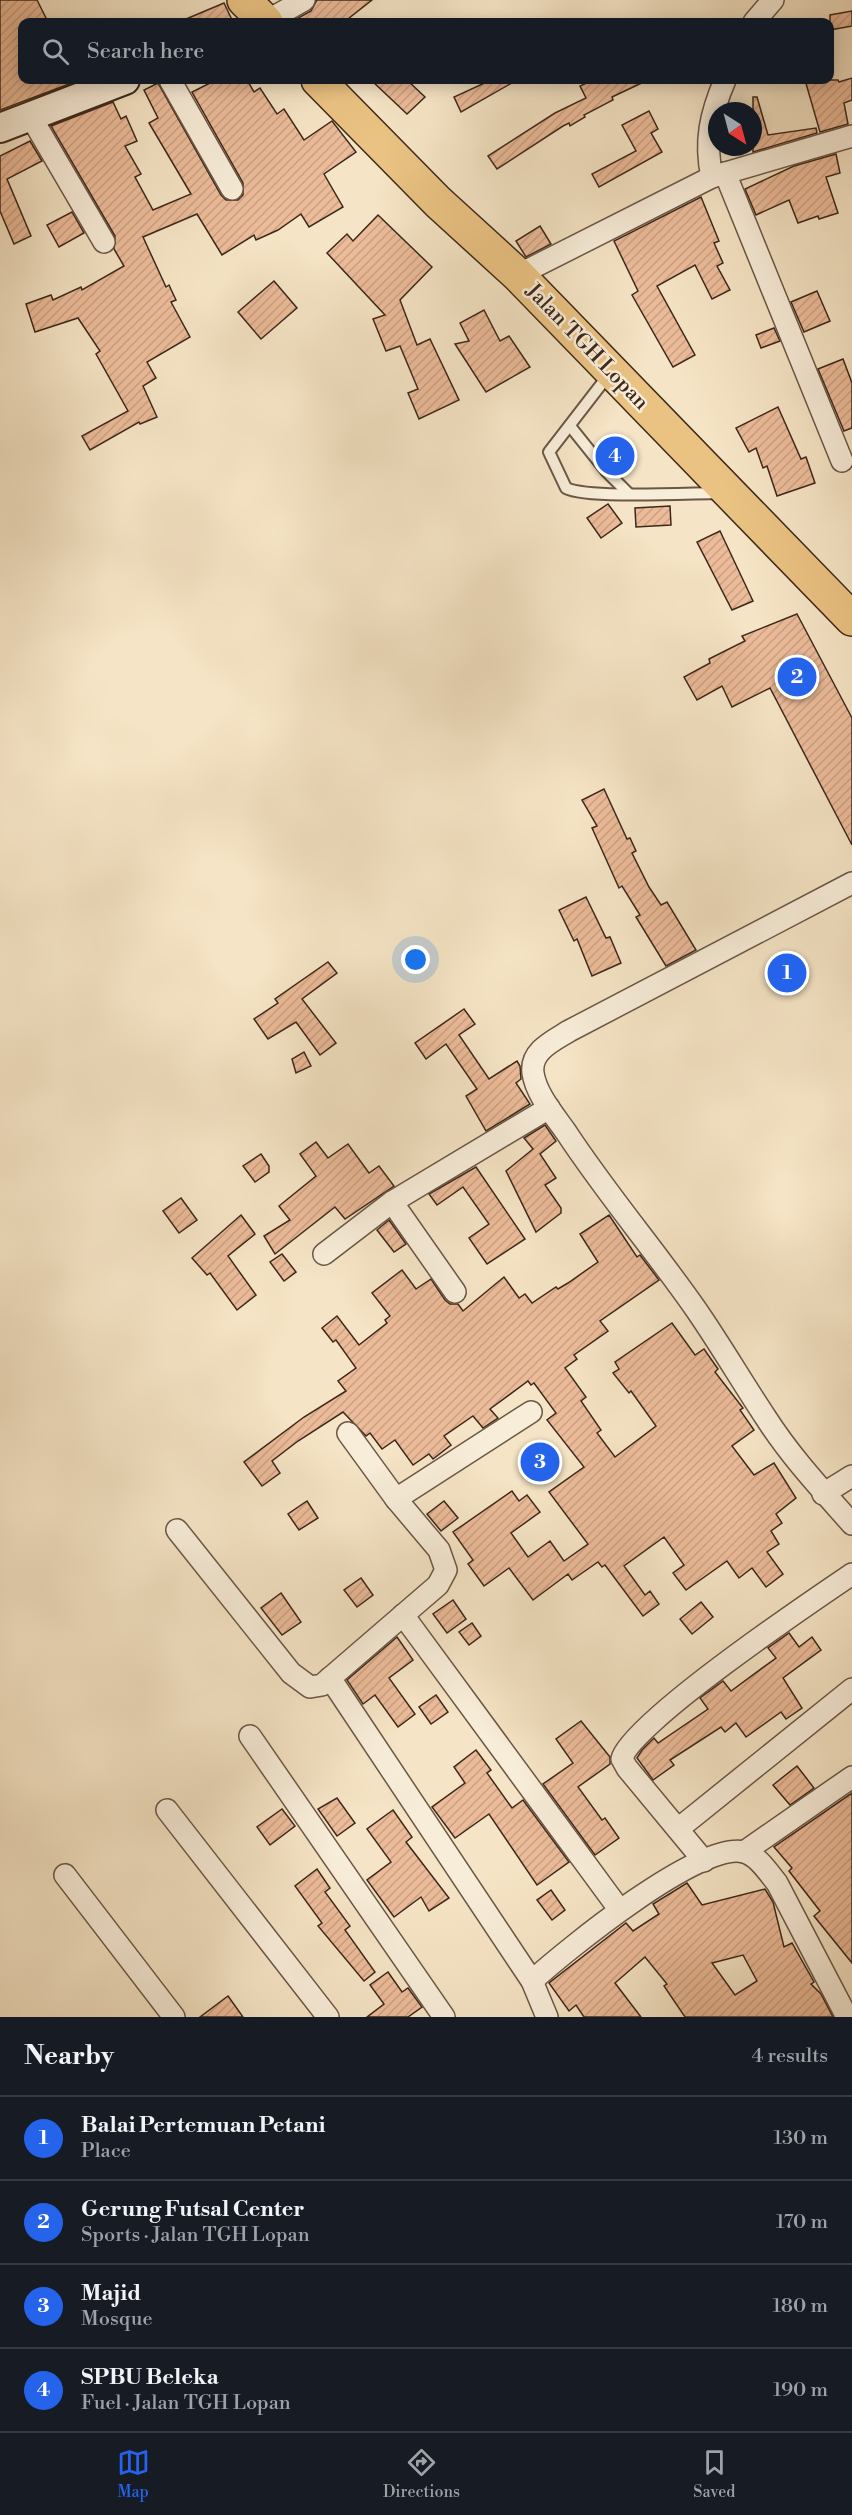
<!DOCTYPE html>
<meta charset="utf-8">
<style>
:root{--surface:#171b24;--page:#242831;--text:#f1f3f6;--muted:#9ea1a6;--line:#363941;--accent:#2563eb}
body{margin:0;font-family:"Libre Bodoni",serif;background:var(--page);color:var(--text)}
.compass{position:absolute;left:708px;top:102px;width:54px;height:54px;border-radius:50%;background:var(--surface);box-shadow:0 3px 15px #0003;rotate:144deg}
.you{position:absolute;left:416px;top:960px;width:21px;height:21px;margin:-15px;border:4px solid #fff;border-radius:50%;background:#1a73e8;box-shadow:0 0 0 9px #1a73e833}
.badge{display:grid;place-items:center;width:39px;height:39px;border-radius:50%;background:var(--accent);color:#fff;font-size:20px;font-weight:700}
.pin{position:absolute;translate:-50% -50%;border:3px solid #fff;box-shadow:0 2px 6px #0006}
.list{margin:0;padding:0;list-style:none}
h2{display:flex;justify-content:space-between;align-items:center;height:78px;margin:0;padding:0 24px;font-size:26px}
h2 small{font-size:20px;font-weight:400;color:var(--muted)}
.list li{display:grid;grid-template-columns:39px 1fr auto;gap:18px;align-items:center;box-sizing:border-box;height:84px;padding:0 24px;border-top:2px solid var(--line)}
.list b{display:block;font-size:22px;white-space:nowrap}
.list p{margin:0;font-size:20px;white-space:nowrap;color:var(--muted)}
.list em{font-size:20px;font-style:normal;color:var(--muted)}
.icon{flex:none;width:33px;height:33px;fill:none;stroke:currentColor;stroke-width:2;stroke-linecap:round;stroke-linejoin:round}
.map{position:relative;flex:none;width:852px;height:2017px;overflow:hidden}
.search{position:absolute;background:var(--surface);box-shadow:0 3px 15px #0003;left:18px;right:18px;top:18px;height:66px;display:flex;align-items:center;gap:15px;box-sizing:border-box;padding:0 21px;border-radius:12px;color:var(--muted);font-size:22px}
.sheet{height:414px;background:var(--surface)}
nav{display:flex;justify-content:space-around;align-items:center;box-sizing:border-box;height:84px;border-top:2px solid var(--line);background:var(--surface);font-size:16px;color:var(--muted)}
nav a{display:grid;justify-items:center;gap:3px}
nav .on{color:var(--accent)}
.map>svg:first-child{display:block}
.building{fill:url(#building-hatch);stroke:#3d281b;stroke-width:1.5;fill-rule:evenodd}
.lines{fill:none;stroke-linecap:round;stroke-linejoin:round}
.lane-casing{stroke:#6b5746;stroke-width:14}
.street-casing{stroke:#6b5746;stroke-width:24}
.secondary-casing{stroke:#3d281b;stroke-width:32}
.highway-casing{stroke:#3d281b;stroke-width:36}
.lane{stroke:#f8edd9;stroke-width:10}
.street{stroke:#f8edd9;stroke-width:21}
.secondary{stroke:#f8edd9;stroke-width:28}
.highway{stroke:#eac282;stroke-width:33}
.labels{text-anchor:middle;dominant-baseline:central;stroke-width:5;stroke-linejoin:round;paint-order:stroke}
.street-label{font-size:21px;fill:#3d281b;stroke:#f8edd9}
</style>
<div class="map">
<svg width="852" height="2017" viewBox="0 0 852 2017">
<defs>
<pattern id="building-hatch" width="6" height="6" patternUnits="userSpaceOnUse" patternTransform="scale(1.5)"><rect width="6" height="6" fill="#ecbb99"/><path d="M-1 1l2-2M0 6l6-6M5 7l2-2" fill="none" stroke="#cba183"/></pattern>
</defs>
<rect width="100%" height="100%" fill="#f5e4c5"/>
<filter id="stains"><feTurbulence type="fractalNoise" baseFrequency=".00333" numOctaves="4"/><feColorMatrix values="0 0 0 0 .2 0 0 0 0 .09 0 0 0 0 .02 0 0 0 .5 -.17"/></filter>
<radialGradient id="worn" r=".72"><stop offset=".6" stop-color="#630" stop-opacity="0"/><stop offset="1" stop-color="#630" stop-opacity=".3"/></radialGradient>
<g class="building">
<path d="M 0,0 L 37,0 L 48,22 L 22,22 L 22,51 L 19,53 L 22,80 L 77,81 L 0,110 Z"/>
<path d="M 317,0 L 372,0 L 344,22 L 303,22 L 298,18 L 311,11 Z"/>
<path d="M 224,3 L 233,22 L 179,22 Z"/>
<path d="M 852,11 L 852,26 L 830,30 L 830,15 Z"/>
<path d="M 852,78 L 852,100 L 844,103 L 848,124 L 820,132 L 805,80 L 838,80 L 839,82 Z"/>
<path d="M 216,80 L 247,80 L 254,92 L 260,88 L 277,114 L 284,109 L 304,140 L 332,121 L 356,152 L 324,174 L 343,207 L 309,227 L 301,214 L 278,230 L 256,240 L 254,235 L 222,255 L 197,214 L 143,237 L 166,287 L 169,285 L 176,300 L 171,302 L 190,337 L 147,362 L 156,378 L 143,386 L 157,417 L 140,424 L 139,422 L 90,450 L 82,436 L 128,411 L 96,354 L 100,351 L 78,318 L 35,332 L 26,304 L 51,295 L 53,300 L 81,287 L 82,290 L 124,266 L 114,249 L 115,236 L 51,126 L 113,102 L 121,119 L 126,116 L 137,141 L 125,146 L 141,174 L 135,177 L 153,210 L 191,194 L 149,123 L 158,118 L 144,90 L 158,83 L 221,195 L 226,200 L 238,200 L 243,195 L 243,183 L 192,92 Z"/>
<path d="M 371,80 L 407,80 L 425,97 L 407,114 Z"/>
<path d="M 491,80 L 517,80 L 461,112 L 454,97 Z"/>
<path d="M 593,80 L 648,80 L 612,97 L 613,100 L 584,115 L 585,117 L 570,126 L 569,123 L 563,126 L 497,169 L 488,156 L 555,113 L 586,98 L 580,86 Z"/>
<path d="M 753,97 L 757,97 L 768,135 L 816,128 L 817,133 L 753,152 Z"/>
<path d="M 649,111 L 658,129 L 651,133 L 662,152 L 599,187 L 592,174 L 636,151 L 622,125 Z"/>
<path d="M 30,141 L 42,161 L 7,179 L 31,236 L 14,244 L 0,211 L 0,156 Z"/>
<path d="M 836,154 L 840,173 L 826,177 L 838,213 L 819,219 L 818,216 L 798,223 L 789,200 L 756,215 L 745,189 L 794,166 Z"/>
<path d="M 701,197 L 719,241 L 714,243 L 723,263 L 717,266 L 730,290 L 712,299 L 695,265 L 657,286 L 695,355 L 673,367 L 632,295 L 638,291 L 614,241 Z"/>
<path d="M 72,212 L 84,233 L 59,247 L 47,225 Z"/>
<path d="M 378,215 L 432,267 L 400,300 L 417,345 L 430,339 L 459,400 L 419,419 L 408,393 L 418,389 L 400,346 L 386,351 L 373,319 L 385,315 L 327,253 L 347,234 L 353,241 Z"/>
<path d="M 540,226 L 551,244 L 526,257 L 516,241 Z"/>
<path d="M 274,281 L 297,308 L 261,339 L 238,312 Z"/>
<path d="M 817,291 L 830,321 L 804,332 L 791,302 Z"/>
<path d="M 484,310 L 500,341 L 509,336 L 530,367 L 486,392 L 455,344 L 469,341 L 460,323 Z"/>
<path d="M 774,328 L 780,341 L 761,348 L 756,335 Z"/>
<path d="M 843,359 L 852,383 L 852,428 L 844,431 L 818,369 Z"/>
<path d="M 778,407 L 801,459 L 806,457 L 815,483 L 777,496 L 767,466 L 763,468 L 756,448 L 749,452 L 736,428 Z"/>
<path d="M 608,504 L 622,523 L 601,538 L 587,518 Z"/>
<path d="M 670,506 L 671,525 L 636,527 L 635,508 Z"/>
<path d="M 720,531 L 753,601 L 732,610 L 697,542 Z"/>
<path d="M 797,614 L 852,718 L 852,845 L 770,688 L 732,707 L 722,686 L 697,700 L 684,677 L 710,663 L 709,659 L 745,641 L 742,636 Z"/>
<path d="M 604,789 L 627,839 L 630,838 L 636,851 L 632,853 L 649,887 L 661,905 L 667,902 L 696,950 L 666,966 L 636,917 L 640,915 L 622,886 L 619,888 L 592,828 L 597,826 L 582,800 Z"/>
<path d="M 586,897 L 606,938 L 610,937 L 621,963 L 592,976 L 577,939 L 574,941 L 559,910 Z"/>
<path d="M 788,953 L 807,979 L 786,994 L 768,968 Z"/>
<path d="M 328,962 L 337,973 L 302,999 L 336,1043 L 320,1055 L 296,1022 L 268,1039 L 254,1019 L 278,1003 L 275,999 Z"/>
<path d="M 464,1009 L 475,1024 L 459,1035 L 489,1079 L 517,1061 L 520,1066 L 521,1079 L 516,1083 L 530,1104 L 486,1131 L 466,1096 L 477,1089 L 446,1044 L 426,1059 L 415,1043 Z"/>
<path d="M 304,1052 L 311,1066 L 296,1073 L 292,1059 Z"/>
<path d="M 545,1125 L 556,1141 L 540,1154 L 556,1178 L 545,1185 L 561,1208 L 561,1213 L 536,1232 L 506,1171 L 533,1149 L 524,1138 Z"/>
<path d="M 316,1142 L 328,1158 L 348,1144 L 369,1173 L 379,1166 L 394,1186 L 345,1219 L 335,1207 L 275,1254 L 264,1236 L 290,1220 L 279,1206 L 316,1176 L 300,1154 Z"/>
<path d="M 261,1154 L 269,1166 L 269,1172 L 255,1182 L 243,1166 Z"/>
<path d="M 476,1167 L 525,1239 L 487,1264 L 469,1238 L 489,1224 L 463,1187 L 437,1205 L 429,1194 Z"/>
<path d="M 181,1198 L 197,1220 L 179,1233 L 163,1211 Z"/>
<path d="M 241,1215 L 255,1234 L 228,1256 L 256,1295 L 237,1310 L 210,1273 L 207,1275 L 192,1258 Z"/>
<path d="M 609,1215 L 637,1257 L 640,1255 L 659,1280 L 600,1321 L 608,1331 L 574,1355 L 577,1359 L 565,1368 L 586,1397 L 581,1401 L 601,1430 L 597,1433 L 615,1457 L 656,1426 L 631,1391 L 629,1393 L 613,1373 L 619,1369 L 615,1362 L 672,1323 L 695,1355 L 704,1349 L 718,1369 L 715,1372 L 743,1408 L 740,1410 L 754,1430 L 732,1446 L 754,1475 L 774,1463 L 796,1498 L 776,1514 L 782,1523 L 771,1531 L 779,1544 L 767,1552 L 783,1574 L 766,1587 L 752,1568 L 739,1578 L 727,1561 L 686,1590 L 673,1573 L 684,1565 L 664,1537 L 624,1566 L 645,1595 L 650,1591 L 659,1604 L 643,1616 L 605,1565 L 602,1567 L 598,1562 L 572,1580 L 568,1574 L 533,1600 L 509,1568 L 484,1586 L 468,1564 L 473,1560 L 453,1532 L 512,1491 L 519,1501 L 527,1495 L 540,1512 L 511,1533 L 528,1557 L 550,1541 L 564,1561 L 588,1544 L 549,1492 L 584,1467 L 547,1420 L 556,1413 L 534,1383 L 531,1385 L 528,1381 L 490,1409 L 498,1418 L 483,1428 L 473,1416 L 444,1436 L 451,1445 L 433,1459 L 429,1454 L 413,1465 L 395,1440 L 382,1449 L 370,1433 L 366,1436 L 343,1412 L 298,1441 L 272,1461 L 280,1473 L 262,1486 L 244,1462 L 304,1417 L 346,1391 L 338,1381 L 356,1368 L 336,1340 L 333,1342 L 322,1328 L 337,1316 L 359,1345 L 387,1323 L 385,1320 L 390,1316 L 372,1293 L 402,1270 L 416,1289 L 431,1279 L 445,1300 L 450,1304 L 458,1304 L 463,1311 L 504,1277 L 519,1298 L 525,1294 L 532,1303 L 556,1287 L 558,1289 L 568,1283 L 598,1262 L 580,1234 Z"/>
<path d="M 389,1220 L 406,1244 L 394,1252 L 377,1230 Z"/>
<path d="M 282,1254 L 296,1272 L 284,1281 L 270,1262 Z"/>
<path d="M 307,1501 L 318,1518 L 299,1530 L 288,1514 Z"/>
<path d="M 444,1501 L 458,1518 L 441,1531 L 427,1514 Z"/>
<path d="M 361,1578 L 373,1595 L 357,1607 L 344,1590 Z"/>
<path d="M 281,1593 L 301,1622 L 282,1635 L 261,1608 Z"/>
<path d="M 453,1600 L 466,1619 L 447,1633 L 433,1614 Z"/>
<path d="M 701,1602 L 713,1617 L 692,1634 L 680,1619 Z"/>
<path d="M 472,1623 L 481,1636 L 469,1645 L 459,1632 Z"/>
<path d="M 789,1633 L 799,1647 L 812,1637 L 821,1650 L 783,1678 L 802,1708 L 786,1719 L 781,1712 L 746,1737 L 736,1723 L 725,1732 L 721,1727 L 670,1760 L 674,1765 L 653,1780 L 637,1758 L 642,1750 L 654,1738 L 658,1743 L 708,1709 L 700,1698 L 723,1681 L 731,1691 L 776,1658 L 768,1648 Z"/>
<path d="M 397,1637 L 413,1660 L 389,1678 L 415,1714 L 398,1727 L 375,1695 L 363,1704 L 347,1680 Z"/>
<path d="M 436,1695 L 448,1712 L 431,1724 L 419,1707 Z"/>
<path d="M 581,1721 L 610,1757 L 610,1764 L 578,1787 L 602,1820 L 605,1818 L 619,1838 L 595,1855 L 543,1784 L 573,1763 L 556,1739 Z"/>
<path d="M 476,1750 L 491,1770 L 487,1773 L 512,1808 L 523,1800 L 569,1862 L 537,1885 L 489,1814 L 455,1838 L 432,1807 L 465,1783 L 454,1767 Z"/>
<path d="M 797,1766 L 814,1788 L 790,1805 L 773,1785 Z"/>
<path d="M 852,1793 L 852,1963 L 814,1916 L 820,1911 L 789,1871 L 792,1868 L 774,1847 Z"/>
<path d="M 337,1798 L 355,1823 L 337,1836 L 318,1809 Z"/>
<path d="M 282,1809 L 295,1826 L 270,1845 L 257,1827 Z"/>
<path d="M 393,1810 L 412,1837 L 406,1842 L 449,1898 L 429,1911 L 421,1897 L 394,1917 L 367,1880 L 391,1862 L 367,1829 Z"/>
<path d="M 317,1869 L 330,1888 L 325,1892 L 350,1926 L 345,1930 L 375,1972 L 364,1981 L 318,1926 L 322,1923 L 295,1886 Z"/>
<path d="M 687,1883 L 702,1905 L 765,1889 L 773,1902 L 784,1947 L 792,1943 L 814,1982 L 811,1984 L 821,1994 L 833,2017 L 685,2017 L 664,1986 L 667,1984 L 645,1957 L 615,1983 L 641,2017 L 584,2017 L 576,2005 L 569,2011 L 549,1983 L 626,1923 L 633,1931 L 659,1914 L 653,1904 ZM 743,1955 L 757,1981 L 735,1995 L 712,1963 Z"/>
<path d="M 551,1890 L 565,1910 L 552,1920 L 537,1900 Z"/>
<path d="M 388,1972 L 402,1992 L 408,1988 L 422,2007 L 408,2017 L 367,2017 L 384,2004 L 370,1985 Z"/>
<path d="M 228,1996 L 243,2017 L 200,2017 Z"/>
</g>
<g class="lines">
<g class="lane-casing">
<g id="lane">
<path d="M 610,373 L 549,452 L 566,488 C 587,499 692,493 721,493"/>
<path d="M 570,426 L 606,471 L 629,494"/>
</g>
</g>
<g class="street-casing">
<g id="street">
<path d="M 265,22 L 304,0"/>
<path d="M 754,22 L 773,0"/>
<path d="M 170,80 L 232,189"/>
<path d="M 31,117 L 104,242"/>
<path d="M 725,173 L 842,461"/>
<path d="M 712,177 C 704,141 711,113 725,80"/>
<path d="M 518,275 L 712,177 L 852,136"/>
<path d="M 852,883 L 569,1031 C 553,1041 530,1051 533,1073 C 536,1094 554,1115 566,1132 C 606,1193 653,1248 695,1308 C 720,1344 742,1382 766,1418 C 791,1457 822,1490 852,1524"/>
<path d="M 392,1202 L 455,1292"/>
<path d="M 324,1254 L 392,1202 L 549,1108"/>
<path d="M 823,1494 L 852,1476"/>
<path d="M 396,1499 L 531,1412"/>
<path d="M 177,1530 L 291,1673 L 310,1687 L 322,1685 L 438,1585 L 446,1570 L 439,1550 L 396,1499 L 348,1433"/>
<path d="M 403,1615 L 619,1909"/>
<path d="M 330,1678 L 532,1981 L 547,2017"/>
<path d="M 250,1736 L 444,2017"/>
<path d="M 167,1810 L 328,2017"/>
<path d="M 678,1829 L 852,1689"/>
<path d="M 744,1852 L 852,1777"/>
<path d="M 704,1861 L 627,1768 L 622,1759 C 628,1725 815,1599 852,1574"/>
<path d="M 65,1875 L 174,2017"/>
<path d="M 532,1981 C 565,1951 701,1840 744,1852 C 758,1856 768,1872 777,1883 L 847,2017"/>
</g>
</g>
<g class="secondary-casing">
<path id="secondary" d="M 0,128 L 125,80"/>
</g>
<g class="highway-casing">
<g id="highway">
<path d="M 244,0 L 266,22"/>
<path d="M 318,80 L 438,202 L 518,275 L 852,619"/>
</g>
</g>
<use href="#lane" class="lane"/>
<use href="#street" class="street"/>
<use href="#secondary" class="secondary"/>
<use href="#highway" class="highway"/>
</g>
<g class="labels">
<g class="street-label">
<text transform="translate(587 347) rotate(46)">Jalan TGH Lopan</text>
</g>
</g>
<rect width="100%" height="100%" filter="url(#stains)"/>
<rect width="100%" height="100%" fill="url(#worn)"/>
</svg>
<svg class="compass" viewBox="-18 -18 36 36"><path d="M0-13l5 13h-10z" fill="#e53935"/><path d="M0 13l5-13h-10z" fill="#9ea1a6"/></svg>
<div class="you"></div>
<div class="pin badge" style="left:787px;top:973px">1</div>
<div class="pin badge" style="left:797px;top:677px">2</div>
<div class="pin badge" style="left:540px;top:1462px">3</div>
<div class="pin badge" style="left:615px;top:456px">4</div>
<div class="search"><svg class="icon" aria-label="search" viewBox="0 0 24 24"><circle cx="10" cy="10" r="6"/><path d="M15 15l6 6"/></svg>Search here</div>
</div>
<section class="sheet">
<h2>Nearby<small>4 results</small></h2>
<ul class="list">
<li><span class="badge">1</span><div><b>Balai Pertemuan Petani</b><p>Place</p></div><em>130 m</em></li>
<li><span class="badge">2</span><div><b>Gerung Futsal Center</b><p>Sports · Jalan TGH Lopan</p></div><em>170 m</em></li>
<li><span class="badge">3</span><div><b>Majid</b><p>Mosque</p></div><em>180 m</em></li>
<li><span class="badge">4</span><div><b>SPBU Beleka</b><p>Fuel · Jalan TGH Lopan</p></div><em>190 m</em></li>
</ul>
</section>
<nav>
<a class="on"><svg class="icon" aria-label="map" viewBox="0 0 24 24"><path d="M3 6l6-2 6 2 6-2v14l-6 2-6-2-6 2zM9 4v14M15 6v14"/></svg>Map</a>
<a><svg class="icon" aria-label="directions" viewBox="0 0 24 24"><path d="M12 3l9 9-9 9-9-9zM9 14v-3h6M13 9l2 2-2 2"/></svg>Directions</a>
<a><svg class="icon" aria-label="saved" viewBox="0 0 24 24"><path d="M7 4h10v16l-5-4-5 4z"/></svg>Saved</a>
</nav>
